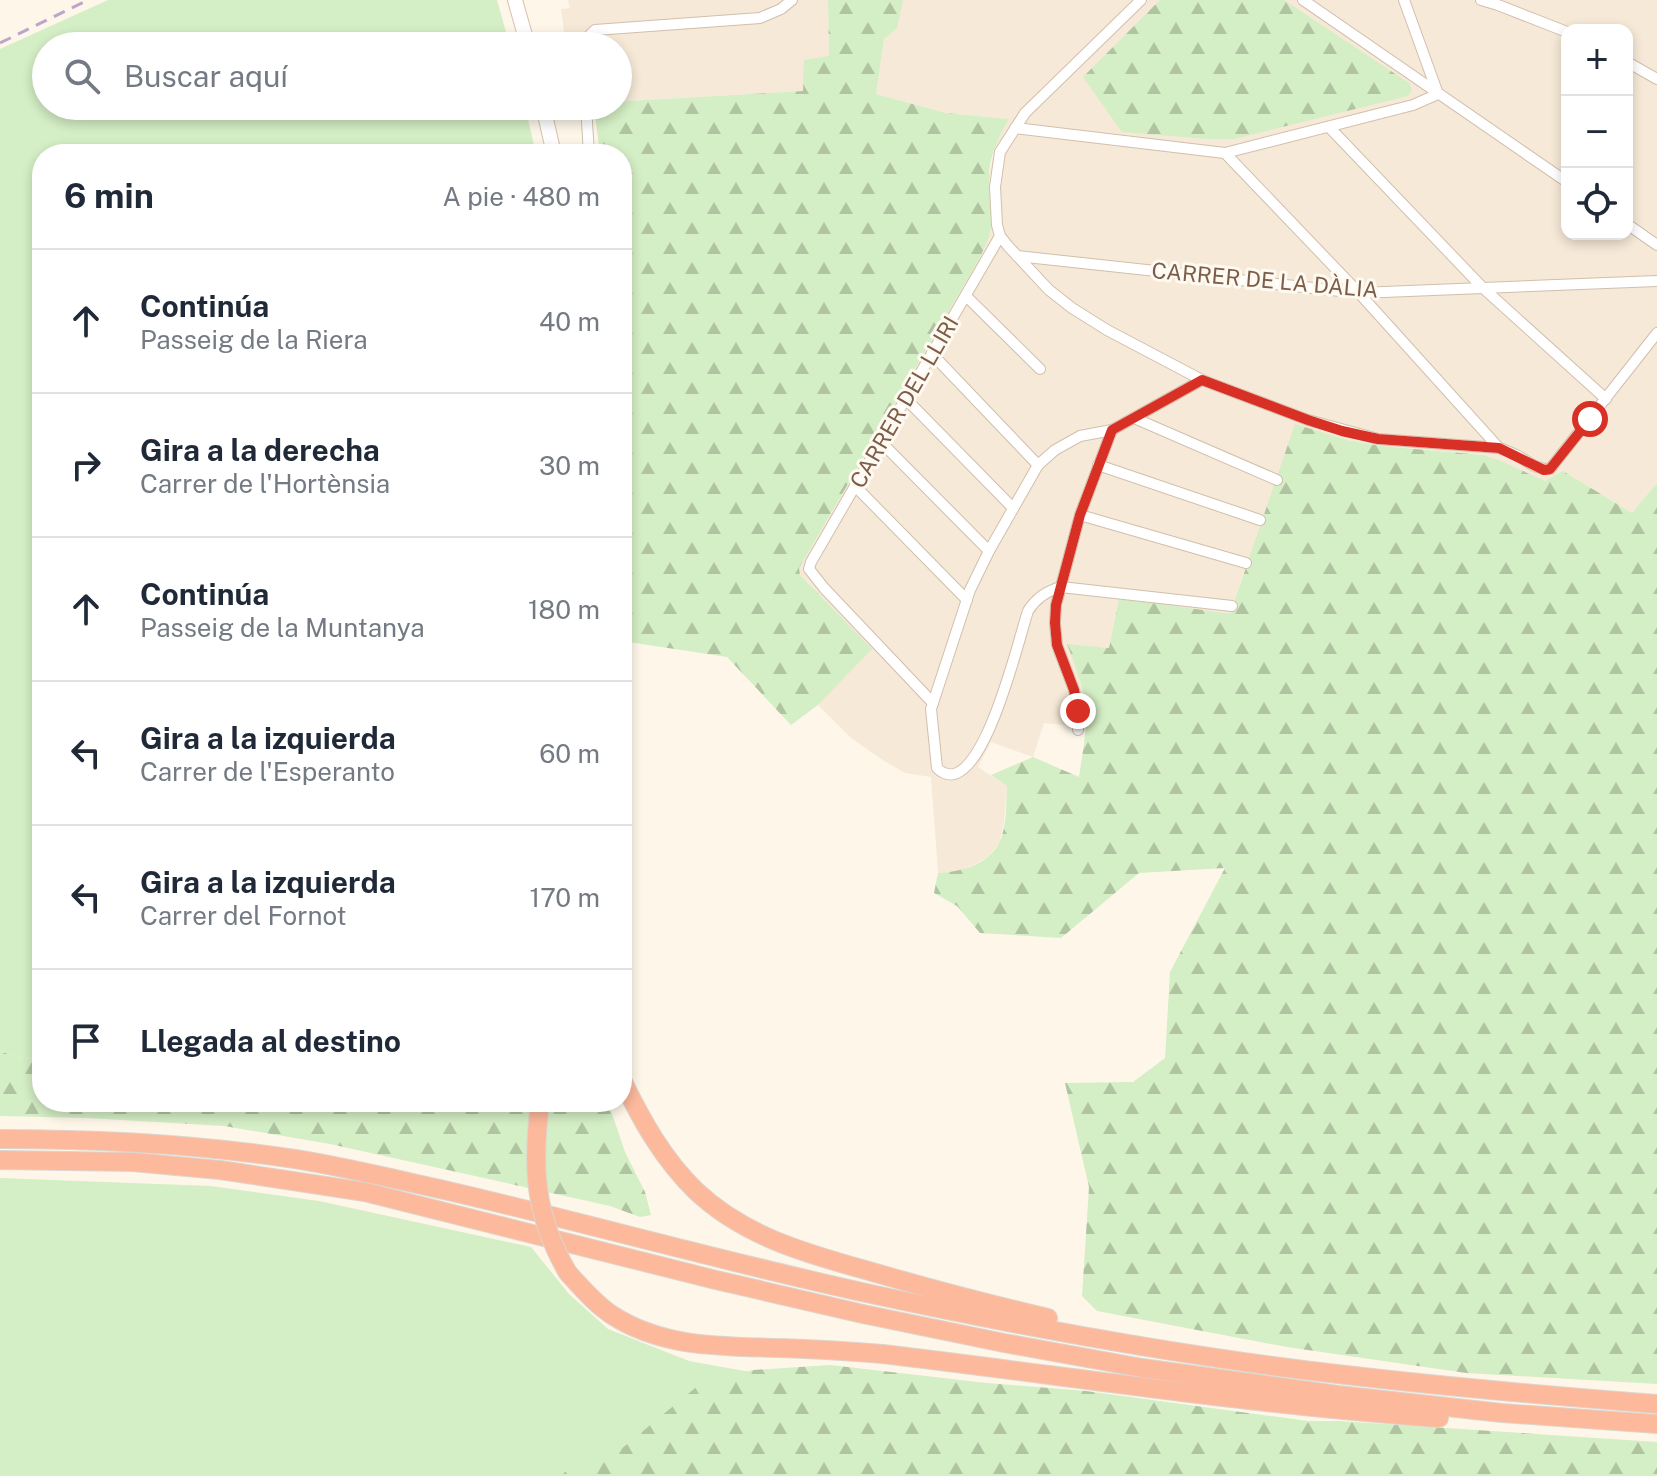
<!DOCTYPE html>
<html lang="es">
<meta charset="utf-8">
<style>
:root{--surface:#fff;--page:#f6f6f7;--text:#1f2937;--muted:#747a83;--line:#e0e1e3}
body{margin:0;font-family:"Public Sans",sans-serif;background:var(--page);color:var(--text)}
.controls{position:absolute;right:24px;top:24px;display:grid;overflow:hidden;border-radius:16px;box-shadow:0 4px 12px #0003}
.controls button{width:72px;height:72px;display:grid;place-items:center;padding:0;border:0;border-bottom:2px solid var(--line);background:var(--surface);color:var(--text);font:40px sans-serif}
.stop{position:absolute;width:24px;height:24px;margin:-18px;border:6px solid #d93025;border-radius:50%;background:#fff}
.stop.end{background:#d93025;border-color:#fff;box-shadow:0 2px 8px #0008}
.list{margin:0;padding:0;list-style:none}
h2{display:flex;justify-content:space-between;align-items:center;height:104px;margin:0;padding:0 32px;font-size:34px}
h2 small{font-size:26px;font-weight:400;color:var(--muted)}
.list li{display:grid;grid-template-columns:52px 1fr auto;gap:24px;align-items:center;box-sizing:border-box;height:144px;padding:0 32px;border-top:2px solid var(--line)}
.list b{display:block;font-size:30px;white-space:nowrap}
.list p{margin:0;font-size:26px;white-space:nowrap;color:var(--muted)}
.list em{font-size:26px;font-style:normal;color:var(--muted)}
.icon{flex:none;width:44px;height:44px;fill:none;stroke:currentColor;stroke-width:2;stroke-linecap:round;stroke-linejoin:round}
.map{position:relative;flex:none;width:1657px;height:1476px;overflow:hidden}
.search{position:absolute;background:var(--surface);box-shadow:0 4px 12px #0003;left:32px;top:32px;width:600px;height:88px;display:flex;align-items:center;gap:20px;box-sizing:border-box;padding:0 28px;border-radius:44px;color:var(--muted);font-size:30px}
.panel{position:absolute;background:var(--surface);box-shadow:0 4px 12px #0003;left:32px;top:144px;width:600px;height:968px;border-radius:32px}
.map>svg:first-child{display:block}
.residential{fill:#f6e9d7;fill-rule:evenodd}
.grass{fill:#d4eec5}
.forest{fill:url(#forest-firs)}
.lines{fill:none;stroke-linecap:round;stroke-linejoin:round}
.minor-casing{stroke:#d2bfad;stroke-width:12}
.secondary-casing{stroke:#d8c1ac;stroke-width:16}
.motorway-casing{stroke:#ddd5d0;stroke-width:20}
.minor{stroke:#fff;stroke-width:10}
.secondary{stroke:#fff;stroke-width:14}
.motorway{stroke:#fcb99c;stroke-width:18}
.rail{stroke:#bba5ca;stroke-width:3;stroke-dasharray:12 8;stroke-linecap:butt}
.motorway-bridge-casing{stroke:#ddd5d0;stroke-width:20;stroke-linecap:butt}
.motorway-bridge{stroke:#fcb99c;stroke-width:18}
.route{stroke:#d93025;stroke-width:10}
.labels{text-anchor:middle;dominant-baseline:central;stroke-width:6;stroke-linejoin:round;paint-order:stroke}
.street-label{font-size:22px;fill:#7c5d49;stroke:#fffaf1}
</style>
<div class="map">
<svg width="1657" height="1476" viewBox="0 0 1657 1476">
<defs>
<pattern id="forest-firs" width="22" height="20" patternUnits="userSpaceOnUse" patternTransform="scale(2)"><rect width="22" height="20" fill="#d4eec5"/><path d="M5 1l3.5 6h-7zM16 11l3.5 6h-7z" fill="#b1c4a2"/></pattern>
</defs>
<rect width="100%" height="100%" fill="#fef7e9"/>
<g class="residential">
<path d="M 568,0 L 828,0 L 829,56 L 804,91 L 628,101 L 618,103 L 618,46 L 566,46 L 561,9 L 570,8 Z"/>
<path d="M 902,0 L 1657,0 L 1657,483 L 1632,513 L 1563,471 L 1545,481 L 1483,455 L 1381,446 L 1347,440 L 1244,571 L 1230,615 L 1119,598 L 1109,648 L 1068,645 L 1078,673 L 1086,708 L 1085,727 L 1044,723 L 1033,757 L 991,742 L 978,767 L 1007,786 L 1004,823 L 999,843 L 989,856 L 976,864 L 956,872 L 938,873 L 931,777 L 905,773 L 881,759 L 851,738 L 818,705 L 871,649 L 800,575 L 799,568 L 964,285 L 991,206 L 989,176 L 995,145 L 1008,119 L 946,113 L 876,94 L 884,39 ZM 1567,30 L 1627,30 L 1627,234 L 1567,234 Z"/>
</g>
<g class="grass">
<path d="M 108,0 L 497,0 L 510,46 L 46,46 L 46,106 L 525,106 L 536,154 L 42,154 L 42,1060 L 16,1057 L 0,1051 L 0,49 Z"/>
<path d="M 0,1178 L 211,1186 L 319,1201 L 531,1247 L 569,1294 L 608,1329 L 689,1361 L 778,1377 L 575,1476 L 0,1476 Z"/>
</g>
<g class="forest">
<path d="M 828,0 L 903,0 L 897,28 L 884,39 L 876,94 L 946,113 L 1009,119 C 998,138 989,156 989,178 C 989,195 993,211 991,228 C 987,248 974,267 964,285 L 799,568 L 800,575 L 872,649 L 818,705 L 791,725 L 727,657 L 622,641 L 622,154 L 600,154 L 594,108 L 618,106 L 618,103 L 628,101 L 803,91 L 804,60 L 829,56 Z"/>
<path d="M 1160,0 L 1284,0 L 1409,83 L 1412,90 L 1408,96 L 1234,139 L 1207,139 L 1122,132 L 1083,77 Z"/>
<path d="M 1295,424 L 1347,440 L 1381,446 L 1483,455 L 1501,461 L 1545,481 L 1563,471 L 1632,513 L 1657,483 L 1657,1384 L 1466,1373 L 1287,1347 L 1097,1311 L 1082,1296 L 1089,1187 L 1065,1083 L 1133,1082 L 1165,1058 L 1170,972 L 1225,868 L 1139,873 L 1061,938 L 980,933 L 957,906 L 934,893 L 938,873 C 960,872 988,865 999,843 C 1007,827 1006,804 1007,786 L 991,775 L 1033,757 L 1079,777 C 1082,755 1088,729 1085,706 C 1083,685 1075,665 1067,644 L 1109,648 L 1119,598 L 1230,614 Z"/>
<path d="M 0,1051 L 16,1057 L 42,1060 L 42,1102 L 608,1102 L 625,1152 L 645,1192 L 651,1215 L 640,1217 L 610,1206 L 330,1144 L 224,1126 L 87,1118 L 0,1116 Z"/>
<path d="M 830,1365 L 987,1383 L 1086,1391 L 1308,1421 L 1339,1421 L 1657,1442 L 1657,1476 L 561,1476 L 566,1471 L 620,1450 L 700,1384 L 753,1370 Z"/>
</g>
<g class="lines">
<g class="minor-casing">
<g id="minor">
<path d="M 1141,0 L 1025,113 L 1000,152 L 995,187 L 997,225 L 1000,236 L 1008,246 L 1049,290 L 1072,308 L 1107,330 L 1202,380 L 1308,420 L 1378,439 L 1499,448"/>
<path d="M 1303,0 L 1567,182"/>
<path d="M 1481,0 L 1498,5 L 1567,32"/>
<path d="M 583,46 L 585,40 L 595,30 L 760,18 L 781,9 L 792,0"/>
<path d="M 1627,62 L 1657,79"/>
<path d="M 586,106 L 589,154"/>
<path d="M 1329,127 L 1482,287 L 1606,399"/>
<path d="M 1015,128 L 1225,153 L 1413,105 L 1438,94 L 1404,0"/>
<path d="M 1225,153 L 1359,293 L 1499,448 C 1506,450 1512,453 1518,456 C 1529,462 1537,470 1550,469 L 1657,333"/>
<path d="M 1627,224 L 1657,245"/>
<path d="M 1017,256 L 1359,293 L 1657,281"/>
<path d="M 966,296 L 1040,369"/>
<path d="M 932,354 L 1038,465"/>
<path d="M 1202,380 L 1112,430 L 1080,436 L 1055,450 L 1038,465 L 989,551 L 970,590 L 931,709 L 937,768 C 980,810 1020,633 1028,611 C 1036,598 1046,591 1061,587 L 1232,606"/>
<path d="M 906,399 L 1013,508"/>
<path d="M 1134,418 L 1277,480"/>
<path d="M 881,442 L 989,551"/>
<path d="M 1098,465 L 1260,520"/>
<path d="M 855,486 L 967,600"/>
<path d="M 1080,515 L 1246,563"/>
<path d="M 933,703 L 824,588 L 809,569 L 811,562 L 1000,236"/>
<path d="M 1078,730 L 1078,711 L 1074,690 L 1057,645 L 1055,623 L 1056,605 L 1080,515 L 1112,430"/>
</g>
</g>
<g class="secondary-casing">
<g id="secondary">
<path d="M 515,0 L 528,46"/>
<path d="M 543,106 L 554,154"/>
</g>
</g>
<g class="motorway-casing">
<g id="motorway">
<path d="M 622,1080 C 642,1121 663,1159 696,1191 C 748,1240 816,1256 883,1275 C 938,1291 993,1305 1048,1318"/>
<path d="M 0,1139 C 99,1139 197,1144 295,1159 C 345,1167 394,1179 444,1190 C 587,1223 728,1263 871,1294 C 1028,1328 1186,1357 1346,1375 C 1449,1387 1553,1396 1657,1404"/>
<path d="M 0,1160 L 133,1162 L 220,1170 L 365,1192 L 716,1280 L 863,1314 L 1004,1343 L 1142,1368 L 1338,1395 L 1502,1413 L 1657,1424"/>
<path d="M 568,1273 C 582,1288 595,1304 612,1315 C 663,1348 721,1346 779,1348 C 814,1349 848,1351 883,1354 C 1068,1376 1253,1405 1439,1418"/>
</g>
</g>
<use href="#minor" class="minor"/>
<use href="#secondary" class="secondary"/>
<use href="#motorway" class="motorway"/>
<path class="rail" d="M 0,43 L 88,0"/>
<g class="motorway-bridge-casing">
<path id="motorway-bridge" d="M 540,1102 C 532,1167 534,1215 568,1273"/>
</g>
<use href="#motorway-bridge" class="motorway-bridge"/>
</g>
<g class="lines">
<path class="route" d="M 1078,711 L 1074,690 L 1057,645 L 1055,623 L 1056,605 L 1080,515 L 1112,430 L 1202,380 L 1308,420 L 1342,431 L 1378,439 L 1499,448 L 1544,470 L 1550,469 L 1590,419"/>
</g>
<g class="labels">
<g class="street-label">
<text transform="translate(1265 280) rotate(5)">CARRER DE LA DÀLIA</text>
<text transform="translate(904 402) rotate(-60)">CARRER DEL LLIRI</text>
</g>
</g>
</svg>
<div class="controls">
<button>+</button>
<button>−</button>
<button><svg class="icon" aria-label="locate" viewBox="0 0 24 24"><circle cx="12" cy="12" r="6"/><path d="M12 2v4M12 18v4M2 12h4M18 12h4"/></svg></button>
</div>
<div class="stop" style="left:1590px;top:419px"></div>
<div class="stop end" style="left:1078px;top:711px"></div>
<div class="search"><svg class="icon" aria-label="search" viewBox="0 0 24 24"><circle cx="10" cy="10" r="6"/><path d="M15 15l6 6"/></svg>Buscar aquí</div>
<section class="panel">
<h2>6 min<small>A pie · 480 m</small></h2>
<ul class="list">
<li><svg class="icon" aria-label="ahead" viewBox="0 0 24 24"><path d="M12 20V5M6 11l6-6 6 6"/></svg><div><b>Continúa</b><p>Passeig de la Riera</p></div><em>40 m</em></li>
<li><svg class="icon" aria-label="right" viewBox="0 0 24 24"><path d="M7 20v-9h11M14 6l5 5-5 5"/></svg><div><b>Gira a la derecha</b><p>Carrer de l'Hortènsia</p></div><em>30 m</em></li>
<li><svg class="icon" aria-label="ahead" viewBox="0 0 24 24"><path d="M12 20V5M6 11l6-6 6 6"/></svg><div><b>Continúa</b><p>Passeig de la Muntanya</p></div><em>180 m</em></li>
<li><svg class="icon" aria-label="left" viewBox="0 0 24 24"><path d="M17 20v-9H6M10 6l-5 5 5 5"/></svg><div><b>Gira a la izquierda</b><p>Carrer de l'Esperanto</p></div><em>60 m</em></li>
<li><svg class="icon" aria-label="left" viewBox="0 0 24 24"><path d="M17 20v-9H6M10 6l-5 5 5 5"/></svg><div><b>Gira a la izquierda</b><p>Carrer del Fornot</p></div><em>170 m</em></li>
<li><svg class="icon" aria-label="arrive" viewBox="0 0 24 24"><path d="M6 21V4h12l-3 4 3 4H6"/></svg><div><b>Llegada al destino</b></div></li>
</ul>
</section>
</div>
